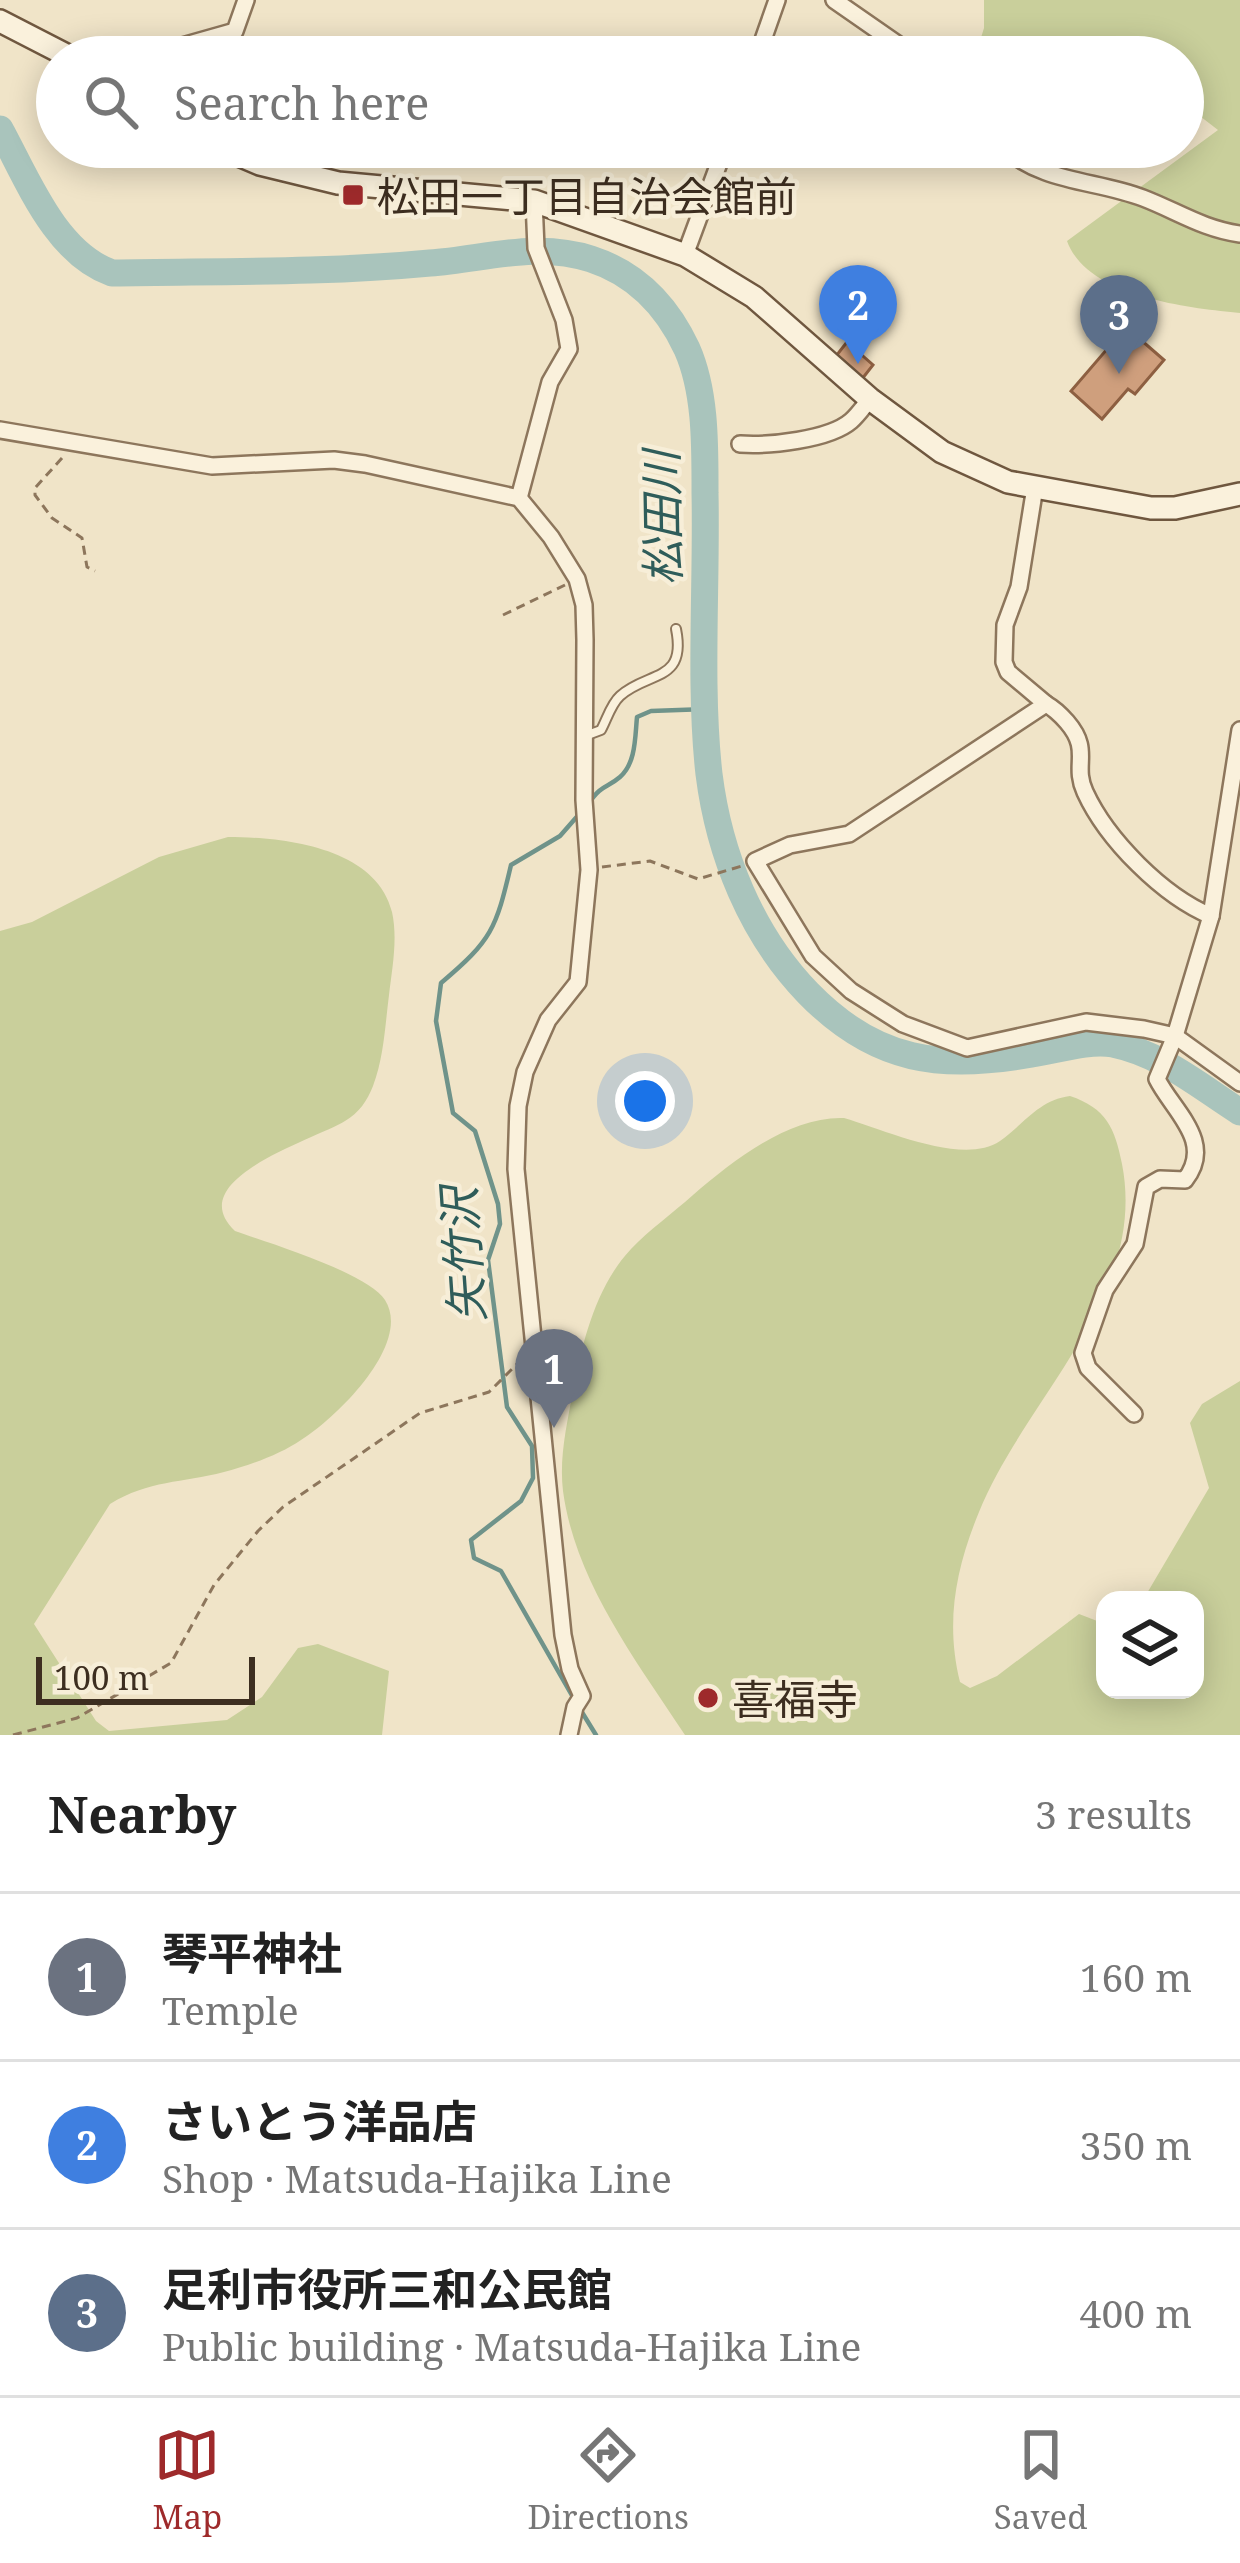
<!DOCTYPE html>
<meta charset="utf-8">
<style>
:root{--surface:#fff;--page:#f6f6f6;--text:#222;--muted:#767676;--line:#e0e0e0;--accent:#9e2a2b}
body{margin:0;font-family:"Noto Serif","Noto Sans JP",serif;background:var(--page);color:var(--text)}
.controls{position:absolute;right:36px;bottom:36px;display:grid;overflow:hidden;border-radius:24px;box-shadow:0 6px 30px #0003}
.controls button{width:108px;height:108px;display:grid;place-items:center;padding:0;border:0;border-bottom:3px solid var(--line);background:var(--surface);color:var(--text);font:60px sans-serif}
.scale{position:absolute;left:36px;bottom:30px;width:219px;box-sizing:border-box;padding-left:12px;border:6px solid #3d2e20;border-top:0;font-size:33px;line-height:42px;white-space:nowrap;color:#3d2e20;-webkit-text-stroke:9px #f7eed8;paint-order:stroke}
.you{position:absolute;left:645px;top:1101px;width:42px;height:42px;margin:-30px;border:9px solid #fff;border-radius:50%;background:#1a73e8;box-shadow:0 0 0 18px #1a73e833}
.badge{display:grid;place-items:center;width:78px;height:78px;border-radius:50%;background:var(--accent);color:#fff;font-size:39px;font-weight:700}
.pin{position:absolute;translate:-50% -99px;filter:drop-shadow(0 3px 6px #0008)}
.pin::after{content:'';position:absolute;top:63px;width:42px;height:36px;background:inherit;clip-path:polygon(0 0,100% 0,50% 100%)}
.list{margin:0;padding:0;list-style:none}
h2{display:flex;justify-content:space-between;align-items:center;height:156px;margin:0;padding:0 48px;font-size:51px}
h2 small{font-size:39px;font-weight:400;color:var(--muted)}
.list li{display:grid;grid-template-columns:78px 1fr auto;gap:36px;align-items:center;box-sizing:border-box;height:168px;padding:0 48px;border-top:3px solid var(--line)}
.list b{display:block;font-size:45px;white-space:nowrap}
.list p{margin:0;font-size:39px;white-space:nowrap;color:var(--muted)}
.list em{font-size:39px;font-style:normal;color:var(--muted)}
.icon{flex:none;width:66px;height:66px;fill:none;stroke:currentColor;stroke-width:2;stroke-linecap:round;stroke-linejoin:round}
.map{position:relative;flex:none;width:1240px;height:1735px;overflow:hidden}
.search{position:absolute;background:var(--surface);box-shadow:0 6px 30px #0003;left:36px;right:36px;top:36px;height:132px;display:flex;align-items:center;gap:30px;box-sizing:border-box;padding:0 42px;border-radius:66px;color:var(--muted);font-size:45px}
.sheet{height:660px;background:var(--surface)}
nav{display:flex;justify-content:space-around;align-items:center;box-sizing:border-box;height:168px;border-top:3px solid var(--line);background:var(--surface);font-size:33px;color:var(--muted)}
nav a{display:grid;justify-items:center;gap:6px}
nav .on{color:var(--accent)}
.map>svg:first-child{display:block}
.green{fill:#c9cf9b}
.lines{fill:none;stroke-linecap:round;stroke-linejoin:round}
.stream{stroke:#6f938a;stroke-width:4.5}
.river{stroke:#a9c4bc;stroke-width:27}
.building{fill:#cf9f7d;stroke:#8d5f41;stroke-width:3}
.lane-casing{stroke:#8d765c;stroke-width:12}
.street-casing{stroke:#8d765c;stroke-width:20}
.secondary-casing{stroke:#6f573f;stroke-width:26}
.path{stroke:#8d765c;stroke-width:3;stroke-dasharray:9 6;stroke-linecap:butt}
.lane{stroke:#faf1dc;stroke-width:8}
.street{stroke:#faf1dc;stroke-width:15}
.secondary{stroke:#faf1dc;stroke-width:21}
.poi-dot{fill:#9e2a2b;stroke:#f7eed8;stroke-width:4.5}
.labels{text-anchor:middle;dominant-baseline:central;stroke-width:9;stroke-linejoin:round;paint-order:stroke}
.poi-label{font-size:42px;fill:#3d2e20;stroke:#f7eed8;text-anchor:start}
.water-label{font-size:45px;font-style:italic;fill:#2f5d5a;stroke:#f7eed8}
</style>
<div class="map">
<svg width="1240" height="1735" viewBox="0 0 1240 1735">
<rect width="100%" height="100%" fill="#f0e4c8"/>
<g class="green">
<path d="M 984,0 L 1240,0 L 1240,313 C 1189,308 1087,297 1067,241 L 1218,130 L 1183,103 L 1183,57 L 975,57 L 984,28 Z"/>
<path d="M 228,837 C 283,837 376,847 392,912 C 398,939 392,969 389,995 C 385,1026 384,1057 373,1086 C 367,1101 359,1113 345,1121 C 314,1140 180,1179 235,1231 C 269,1243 368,1273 385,1300 C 413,1344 335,1419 301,1440 C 281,1454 248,1466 224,1472 C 182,1483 149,1480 110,1504 L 34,1624 L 96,1721 L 109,1731 L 227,1720 L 262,1697 L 298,1648 L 318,1644 L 389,1671 L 382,1735 L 0,1735 L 0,931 L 32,922 L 159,857 Z"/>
<path d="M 1070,1096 C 1106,1108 1115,1128 1122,1164 C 1148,1297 1025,1398 979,1512 C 956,1568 945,1622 960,1682 L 970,1688 L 997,1676 L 1079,1614 L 1105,1624 L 1105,1690 L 1195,1690 L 1195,1600 L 1143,1600 L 1209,1488 L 1190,1423 L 1202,1404 L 1240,1381 L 1240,1735 L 685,1735 C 637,1662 575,1581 563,1491 C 559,1458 567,1424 573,1391 C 582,1343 596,1286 631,1249 C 649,1230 673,1213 693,1195 C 733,1161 789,1116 844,1118 C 885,1130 963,1166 1000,1141 C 1025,1123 1039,1100 1070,1096 Z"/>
</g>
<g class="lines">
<g class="stream">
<path d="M 589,803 C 602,784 606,789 620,777 C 636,763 635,737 637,717 L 651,711 L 707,709"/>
<path d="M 574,1699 L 501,1571 L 474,1558 L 471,1540 L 521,1501 L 533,1478 L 532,1446 L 507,1407 L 488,1260 L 500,1224 L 498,1204 L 475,1131 L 453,1113 L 436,1021 L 441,983 C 492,940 496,929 511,865 L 560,836 L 581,812"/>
<path d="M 580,1709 L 596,1735"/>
</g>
<path class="river" d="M 0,129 C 27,178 55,253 112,273 C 218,271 324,273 430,263 C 485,259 536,241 591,259 C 637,274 667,306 687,349 C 706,392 705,446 705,493 C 707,582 699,686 709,774 C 719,854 751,934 808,993 C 876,1063 942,1070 1032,1054 C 1058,1050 1088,1040 1113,1044 C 1162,1054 1199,1086 1240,1112"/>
</g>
<g class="building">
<path d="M 1126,327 L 1164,360 L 1135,394 L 1128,389 L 1102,419 L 1071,391 Z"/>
<path d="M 847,342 L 873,365 L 862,379 L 836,356 Z"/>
</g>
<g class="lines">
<g class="lane-casing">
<path id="lane" d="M 585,736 L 601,730 C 607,719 611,704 620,696 C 647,671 687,683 676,629"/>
</g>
<g class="street-casing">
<g id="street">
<path d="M 834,0 L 916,57"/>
<path d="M 143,57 L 235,31 L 246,0"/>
<path d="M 757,57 L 777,0"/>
<path d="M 1003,147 C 1043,183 1096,180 1143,198 C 1177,211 1203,229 1240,234"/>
<path d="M 685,255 L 725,147"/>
<path d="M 0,430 L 212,466 L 334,460 L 365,464 L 519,498 L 551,537 L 577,579 L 584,605 L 585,640 L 584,800 L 589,870 L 578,982 L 548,1020 L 525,1072 L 518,1106 L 516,1169 L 563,1635 L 570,1669 L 582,1696 L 575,1707 L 569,1735"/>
<path d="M 740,444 C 768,446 829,440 851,421 C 858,415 864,406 870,399"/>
<path d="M 1035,487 L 1019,587 L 1005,625 L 1004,662 L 1008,672 L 1046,704 L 849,834 L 790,845 L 755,861 L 813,956 L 851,991 L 903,1024 L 967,1048 L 1086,1022 L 1144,1029 L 1175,1036 L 1240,1083"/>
<path d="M 519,498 L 550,382 L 569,349 L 564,320 L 536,248 L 534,201"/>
<path d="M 1046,704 C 1055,709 1060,714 1067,722 C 1092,751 1072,764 1085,792 C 1107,840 1163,896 1211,916"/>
<path d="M 1134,1414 L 1088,1368 L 1083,1353 L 1105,1290 L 1135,1244 L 1146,1187 L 1160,1179 L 1185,1180 C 1215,1142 1173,1111 1157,1079 L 1175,1036 L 1211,916 L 1240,730"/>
</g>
</g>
<g class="secondary-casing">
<g id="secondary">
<path d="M 0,21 L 70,57"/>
<path d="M 220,147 L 260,164 L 338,183 L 534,201 L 685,255 L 754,297 L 870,399 L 942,452 L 1008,482 L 1151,508 L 1175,508 L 1240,494"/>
</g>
</g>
<g class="path">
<path d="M 62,458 L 35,488 L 35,495 L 52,518 L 82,538 L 87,567 L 95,571"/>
<path d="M 503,615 L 565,585"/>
<path d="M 602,867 L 650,861 L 698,879 L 742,866"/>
<path d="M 13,1735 L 77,1718 L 171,1663 L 214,1585 L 258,1531 L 283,1507 L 420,1413 L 489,1392 L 522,1359"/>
</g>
<use href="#lane" class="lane"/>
<use href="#street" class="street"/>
<use href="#secondary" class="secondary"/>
</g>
<g class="poi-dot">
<rect x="341" y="183" width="24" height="24" rx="6"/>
<circle cx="708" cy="1698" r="12"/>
</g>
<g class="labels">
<g class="poi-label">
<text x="377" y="195">松田一丁目自治会館前</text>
<text x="732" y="1698">喜福寺</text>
</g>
<g class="water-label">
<text transform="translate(661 518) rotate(-91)">松田川</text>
<text transform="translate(462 1255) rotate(-94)">矢竹沢</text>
</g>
</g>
</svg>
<div class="controls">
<button><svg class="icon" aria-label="layers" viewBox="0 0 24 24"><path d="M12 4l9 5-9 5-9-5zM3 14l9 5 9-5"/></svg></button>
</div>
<div class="scale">100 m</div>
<div class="you"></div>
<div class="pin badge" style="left:554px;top:1428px;background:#6b7280">1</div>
<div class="pin badge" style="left:858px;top:364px;background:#3f7fe0">2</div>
<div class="pin badge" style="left:1119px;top:374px;background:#5c6f8a">3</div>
<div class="search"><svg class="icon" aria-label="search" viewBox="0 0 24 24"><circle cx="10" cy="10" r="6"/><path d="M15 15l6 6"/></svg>Search here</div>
</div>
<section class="sheet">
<h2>Nearby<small>3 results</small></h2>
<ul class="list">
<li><span class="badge" style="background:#6b7280">1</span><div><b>琴平神社</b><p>Temple</p></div><em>160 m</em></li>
<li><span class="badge" style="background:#3f7fe0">2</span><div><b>さいとう洋品店</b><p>Shop · Matsuda-Hajika Line</p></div><em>350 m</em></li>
<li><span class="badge" style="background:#5c6f8a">3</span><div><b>足利市役所三和公民館</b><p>Public building · Matsuda-Hajika Line</p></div><em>400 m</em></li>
</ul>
</section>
<nav>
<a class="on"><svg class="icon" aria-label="map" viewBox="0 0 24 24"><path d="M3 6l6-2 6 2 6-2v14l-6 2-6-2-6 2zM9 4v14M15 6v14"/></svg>Map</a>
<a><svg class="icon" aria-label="directions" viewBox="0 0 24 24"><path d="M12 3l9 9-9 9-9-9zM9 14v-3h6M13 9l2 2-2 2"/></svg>Directions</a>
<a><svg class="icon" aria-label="saved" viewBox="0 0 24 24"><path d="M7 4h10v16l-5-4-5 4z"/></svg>Saved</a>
</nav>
